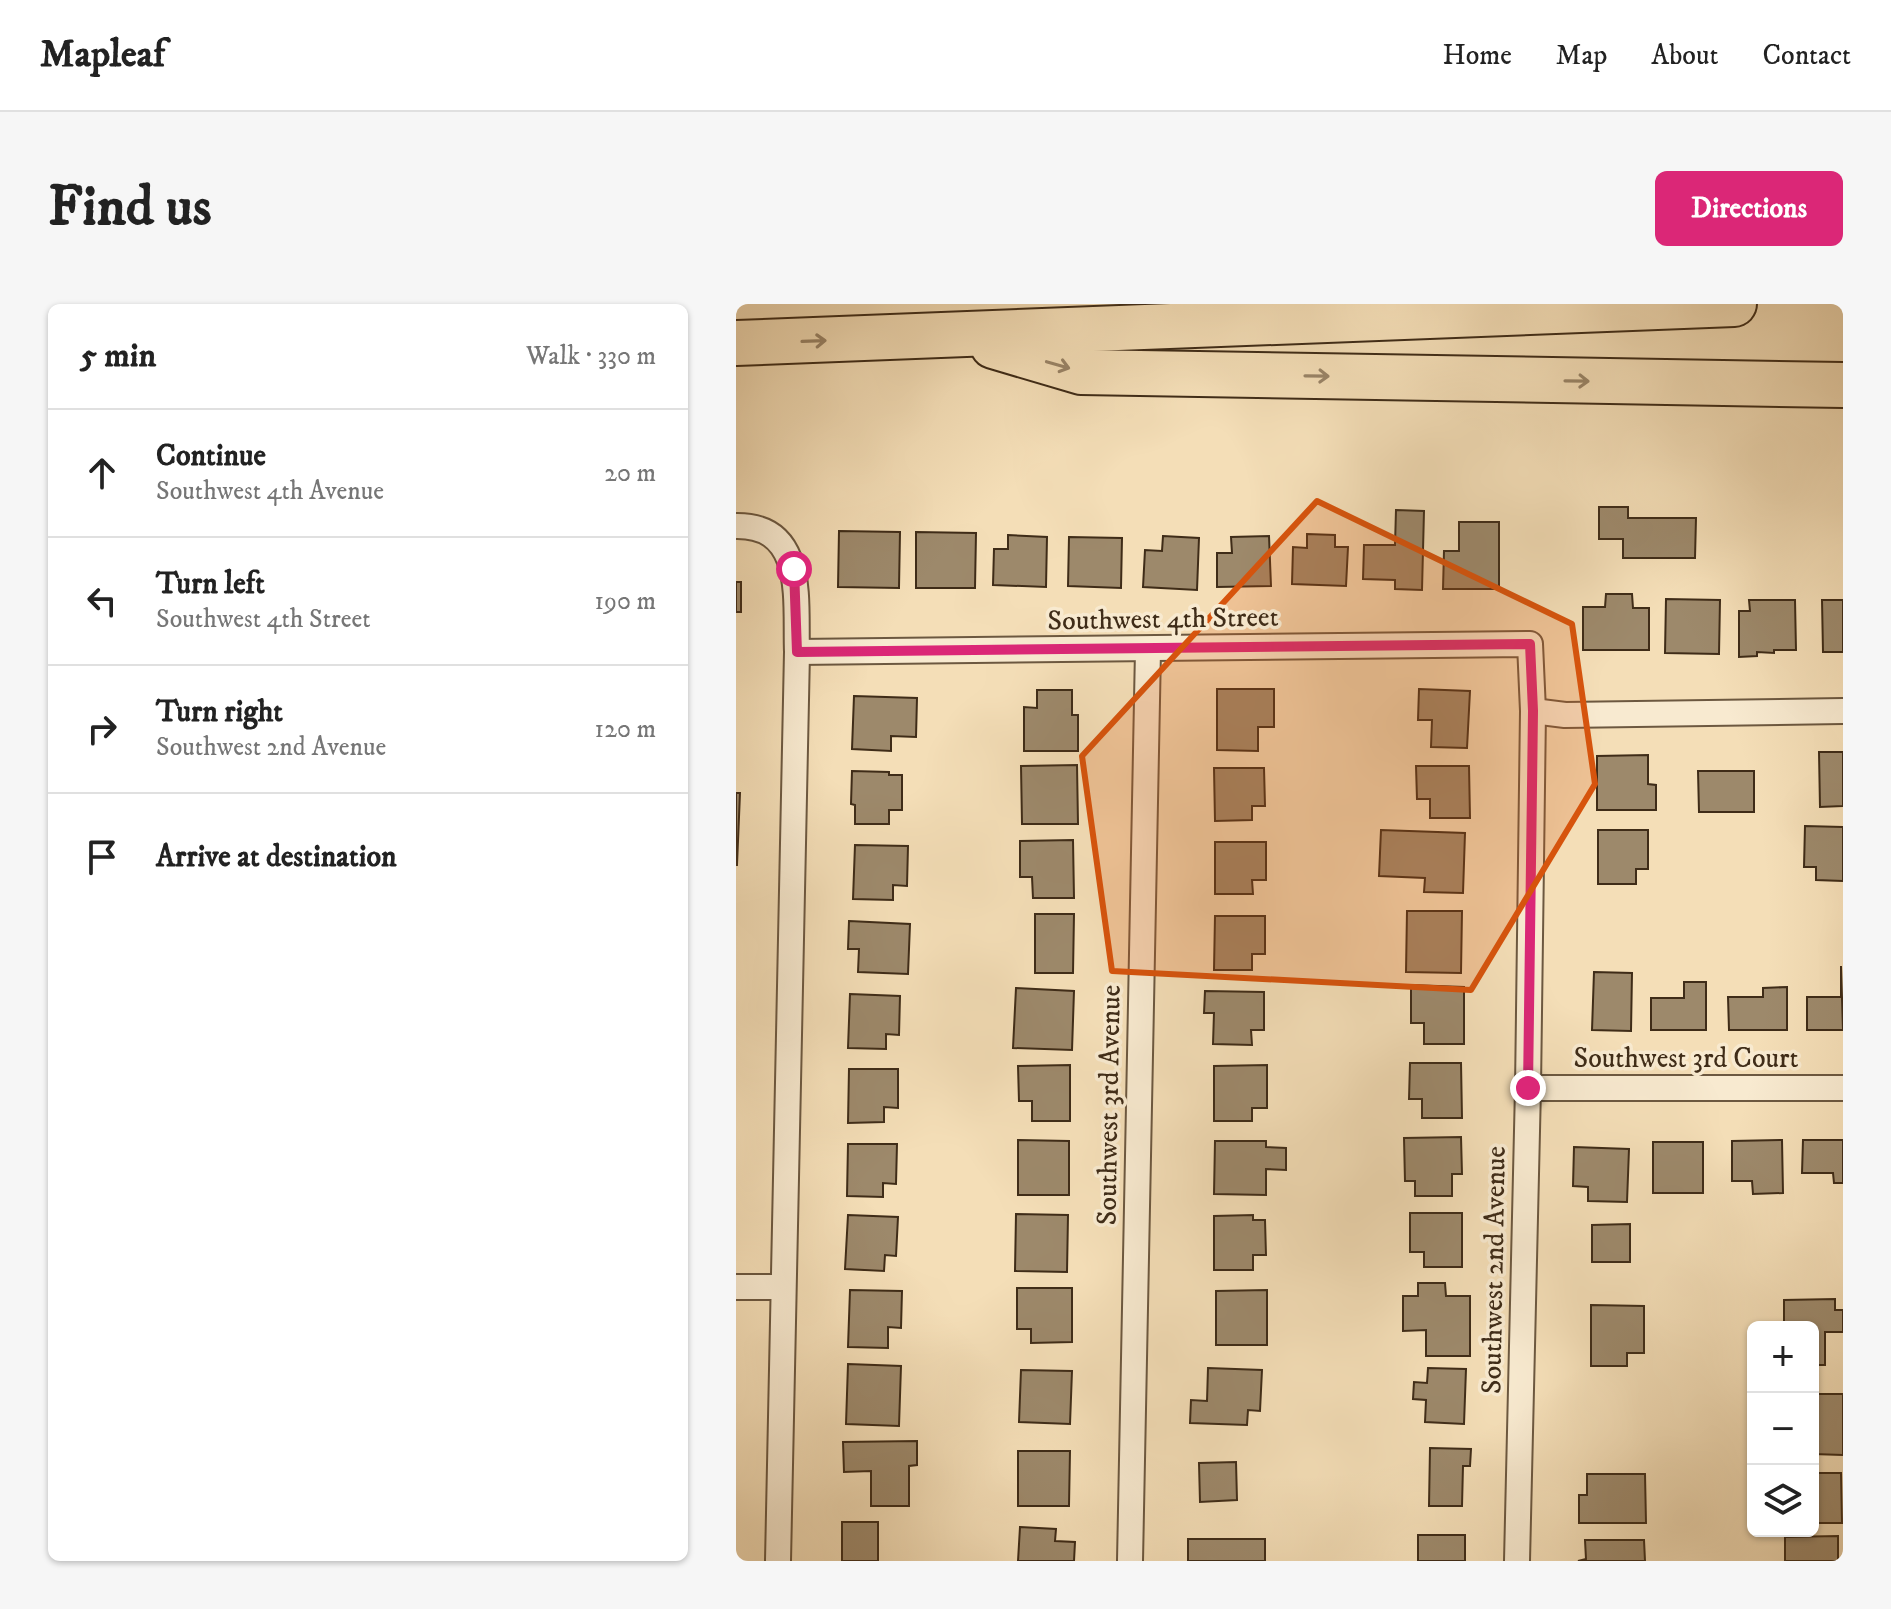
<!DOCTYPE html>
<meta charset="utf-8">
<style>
:root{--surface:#fff;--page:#f6f6f6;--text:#222;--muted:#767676;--line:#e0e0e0;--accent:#db2777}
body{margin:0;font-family:"IM FELL DW Pica",serif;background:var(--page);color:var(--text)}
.controls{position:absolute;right:24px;bottom:24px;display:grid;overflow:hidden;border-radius:12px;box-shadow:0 2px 6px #0004}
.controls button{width:72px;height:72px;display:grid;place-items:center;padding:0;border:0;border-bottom:2px solid var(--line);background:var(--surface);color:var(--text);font:40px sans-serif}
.stop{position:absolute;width:24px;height:24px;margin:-18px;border:6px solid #db2777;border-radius:50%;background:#fff}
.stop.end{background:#db2777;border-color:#fff;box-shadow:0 2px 8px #0008}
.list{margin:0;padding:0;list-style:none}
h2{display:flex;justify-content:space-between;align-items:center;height:104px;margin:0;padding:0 32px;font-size:34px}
h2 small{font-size:26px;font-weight:400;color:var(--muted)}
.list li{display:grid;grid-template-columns:52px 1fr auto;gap:24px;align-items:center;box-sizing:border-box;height:128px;padding:0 32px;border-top:2px solid var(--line)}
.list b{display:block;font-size:30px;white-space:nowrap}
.list p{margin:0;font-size:26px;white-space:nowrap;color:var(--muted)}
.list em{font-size:26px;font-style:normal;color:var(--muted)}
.icon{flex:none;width:44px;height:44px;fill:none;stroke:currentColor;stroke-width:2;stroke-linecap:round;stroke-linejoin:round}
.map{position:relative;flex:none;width:1107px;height:1257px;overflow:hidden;border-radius:12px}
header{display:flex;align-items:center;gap:48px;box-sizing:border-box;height:112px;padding:0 40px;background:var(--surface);border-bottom:2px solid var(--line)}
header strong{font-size:38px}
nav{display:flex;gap:44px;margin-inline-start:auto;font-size:28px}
.intro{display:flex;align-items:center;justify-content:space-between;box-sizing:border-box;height:192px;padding:0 48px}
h1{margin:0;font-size:56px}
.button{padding:20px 36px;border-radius:12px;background:var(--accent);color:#fff;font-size:28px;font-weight:700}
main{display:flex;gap:48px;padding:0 48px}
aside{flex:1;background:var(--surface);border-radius:12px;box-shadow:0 2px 6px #0004}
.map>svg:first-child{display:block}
.building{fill:#9d896b;stroke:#3f2c18;stroke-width:2}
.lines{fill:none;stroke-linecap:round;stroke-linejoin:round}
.minor-casing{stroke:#6c5840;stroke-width:28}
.motorway-casing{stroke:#3f2c18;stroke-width:48}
.minor{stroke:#f8ead0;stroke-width:24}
.motorway{stroke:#f4deb7;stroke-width:44}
.oneway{stroke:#9a8568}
.route{stroke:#db2777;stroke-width:10}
.marked{fill:#d7540d;fill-opacity:0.2;stroke:#d7540d;stroke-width:6;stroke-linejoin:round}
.labels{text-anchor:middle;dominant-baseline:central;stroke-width:7;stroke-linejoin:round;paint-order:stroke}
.street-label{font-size:28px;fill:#3f2c18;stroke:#f8ead0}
</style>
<header>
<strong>Mapleaf</strong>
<nav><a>Home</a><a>Map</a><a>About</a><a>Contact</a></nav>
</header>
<div class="intro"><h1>Find us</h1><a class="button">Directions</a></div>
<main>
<aside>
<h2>5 min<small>Walk · 330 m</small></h2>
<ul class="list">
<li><svg class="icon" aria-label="ahead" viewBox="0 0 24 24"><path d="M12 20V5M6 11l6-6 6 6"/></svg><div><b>Continue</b><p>Southwest 4th Avenue</p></div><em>20 m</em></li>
<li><svg class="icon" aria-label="left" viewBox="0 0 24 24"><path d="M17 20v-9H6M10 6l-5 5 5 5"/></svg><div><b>Turn left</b><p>Southwest 4th Street</p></div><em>190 m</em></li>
<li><svg class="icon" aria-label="right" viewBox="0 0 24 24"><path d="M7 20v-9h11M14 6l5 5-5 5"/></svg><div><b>Turn right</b><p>Southwest 2nd Avenue</p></div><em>120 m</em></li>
<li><svg class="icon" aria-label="arrive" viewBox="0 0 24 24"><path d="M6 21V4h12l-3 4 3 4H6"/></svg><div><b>Arrive at destination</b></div></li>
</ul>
</aside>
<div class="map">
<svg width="1107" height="1257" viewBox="0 0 1107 1257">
<rect width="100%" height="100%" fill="#f4deb7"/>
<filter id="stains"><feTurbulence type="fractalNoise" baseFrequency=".0025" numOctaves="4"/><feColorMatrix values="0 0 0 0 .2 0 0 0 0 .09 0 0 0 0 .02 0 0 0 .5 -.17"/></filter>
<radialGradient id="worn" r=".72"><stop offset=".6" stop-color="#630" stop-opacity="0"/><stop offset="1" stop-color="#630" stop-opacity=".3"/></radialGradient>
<g class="building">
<path d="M 863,203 L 892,203 L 892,214 L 960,214 L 959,254 L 887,254 L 887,235 L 863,235 Z"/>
<path d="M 660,206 L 688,207 L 686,286 L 659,285 L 659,276 L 627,275 L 628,241 L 659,241 Z"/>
<path d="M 723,218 L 763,218 L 763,285 L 707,285 L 708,247 L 723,247 Z"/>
<path d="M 103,227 L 164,228 L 163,284 L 102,283 Z"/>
<path d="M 180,228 L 240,229 L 239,284 L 180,284 Z"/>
<path d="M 571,230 L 599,231 L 599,243 L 612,243 L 610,282 L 556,280 L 557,243 L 571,244 Z"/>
<path d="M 272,231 L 311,233 L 310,283 L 257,281 L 258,245 L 272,245 Z"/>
<path d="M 427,232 L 463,234 L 461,286 L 407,283 L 409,246 L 426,247 Z"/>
<path d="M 533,232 L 535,282 L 481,283 L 481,249 L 496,249 L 495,233 Z"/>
<path d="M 333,233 L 386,234 L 385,284 L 332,282 Z"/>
<rect x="0" y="278" width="5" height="30"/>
<path d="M 870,290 L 896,290 L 897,304 L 913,304 L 913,346 L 847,346 L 847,303 L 869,303 Z"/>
<path d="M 930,295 L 984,296 L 983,350 L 929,349 Z"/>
<path d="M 1013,296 L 1059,296 L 1060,346 L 1038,346 L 1038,349 L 1021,348 L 1021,352 L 1003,353 L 1003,307 L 1014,307 Z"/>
<path d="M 1086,296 L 1107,296 L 1107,348 L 1087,348 Z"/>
<path d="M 481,385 L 538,385 L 538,423 L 522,423 L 522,447 L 481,446 Z"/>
<path d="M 683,385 L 734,387 L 731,444 L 695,443 L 696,416 L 682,416 Z"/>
<path d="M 301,386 L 336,386 L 336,411 L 342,411 L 342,447 L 288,447 L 288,403 L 301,404 Z"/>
<path d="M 118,392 L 181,394 L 180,433 L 155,432 L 155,447 L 116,445 Z"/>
<path d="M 1083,448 L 1107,448 L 1107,502 L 1084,503 Z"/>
<path d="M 912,451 L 912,480 L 920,481 L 920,506 L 861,506 L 861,452 Z"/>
<path d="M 341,461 L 342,520 L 286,520 L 285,462 Z"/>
<path d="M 680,462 L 733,462 L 734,514 L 694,514 L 694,495 L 681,495 Z"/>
<path d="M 478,464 L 528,464 L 529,502 L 516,502 L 516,516 L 479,517 Z"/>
<path d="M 116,467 L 153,468 L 153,471 L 166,471 L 166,506 L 153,506 L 153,520 L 119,520 L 119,501 L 115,500 Z"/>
<path d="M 962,467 L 1018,467 L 1018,508 L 963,508 Z"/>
<path d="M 0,489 L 4,489 L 1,561 L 0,561 Z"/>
<path d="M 1069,522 L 1107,523 L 1107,577 L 1080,576 L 1080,563 L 1068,563 Z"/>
<path d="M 645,526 L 729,529 L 727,589 L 688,588 L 689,574 L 643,572 Z"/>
<path d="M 862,526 L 912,526 L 912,565 L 900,565 L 900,580 L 862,580 Z"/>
<path d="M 337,536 L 338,594 L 297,594 L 296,573 L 284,573 L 284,537 Z"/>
<path d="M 479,538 L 530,538 L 530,576 L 516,576 L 517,590 L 479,590 Z"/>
<path d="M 119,541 L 172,542 L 171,582 L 157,581 L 157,596 L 117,595 Z"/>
<path d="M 671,607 L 726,607 L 725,669 L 670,668 Z"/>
<path d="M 299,610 L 338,610 L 337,669 L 299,669 Z"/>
<path d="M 479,612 L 529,612 L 529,650 L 516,650 L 516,666 L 478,666 Z"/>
<path d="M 113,617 L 174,620 L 172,670 L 122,668 L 123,645 L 112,645 Z"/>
<path d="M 1105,662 L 1107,726 L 1071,726 L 1071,693 L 1105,693 Z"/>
<path d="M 858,668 L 896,669 L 895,727 L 856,726 Z"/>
<path d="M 948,678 L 970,678 L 970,726 L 915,726 L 915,694 L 948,694 Z"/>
<path d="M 675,681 L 728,683 L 728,740 L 688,740 L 688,719 L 675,719 Z"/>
<path d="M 1051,683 L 1051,726 L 993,726 L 992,693 L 1027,693 L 1027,684 Z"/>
<path d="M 280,684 L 338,687 L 336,746 L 277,744 Z"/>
<path d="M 469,687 L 528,688 L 528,726 L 515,726 L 516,741 L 477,740 L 478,709 L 468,709 Z"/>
<path d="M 114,690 L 164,692 L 163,731 L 150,730 L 150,745 L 112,744 Z"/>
<path d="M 674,759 L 725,759 L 726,814 L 686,814 L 686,795 L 673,795 Z"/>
<path d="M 334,761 L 334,817 L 296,817 L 296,797 L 283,797 L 282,762 Z"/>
<path d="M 531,761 L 531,804 L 516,804 L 516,817 L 478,817 L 478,762 Z"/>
<path d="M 113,765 L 162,765 L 162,804 L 148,803 L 148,818 L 112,819 Z"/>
<path d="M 725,833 L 726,870 L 716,870 L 716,892 L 679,892 L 679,877 L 669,877 L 668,834 Z"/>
<path d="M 282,836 L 333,837 L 333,891 L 282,891 Z"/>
<path d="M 1046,836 L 1047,889 L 1017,890 L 1016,877 L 996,877 L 996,837 Z"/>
<path d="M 1067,836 L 1107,836 L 1107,879 L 1098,879 L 1097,869 L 1066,869 Z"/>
<path d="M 479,837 L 530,837 L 530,843 L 550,844 L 550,866 L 530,865 L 530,891 L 478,890 Z"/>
<rect x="917" y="838" width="50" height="51"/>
<path d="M 112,840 L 161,840 L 160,880 L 147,879 L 147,893 L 111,892 Z"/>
<path d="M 838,843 L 893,845 L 891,898 L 852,897 L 852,883 L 837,882 Z"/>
<path d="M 674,909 L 726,909 L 726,963 L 688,963 L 688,948 L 674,948 Z"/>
<path d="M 280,910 L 332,911 L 331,968 L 279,967 Z"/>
<path d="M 112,911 L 162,913 L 160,952 L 149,951 L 148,967 L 109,965 Z"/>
<path d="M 517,911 L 517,916 L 529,916 L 530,951 L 517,951 L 517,966 L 478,966 L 478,912 Z"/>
<path d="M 894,920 L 894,958 L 856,958 L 856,921 Z"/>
<path d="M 682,979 L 709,979 L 710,992 L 734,992 L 734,1052 L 690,1052 L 690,1026 L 667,1027 L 667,992 L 682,992 Z"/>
<path d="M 281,984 L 336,984 L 336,1038 L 295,1039 L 295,1025 L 281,1025 Z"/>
<path d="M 114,986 L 166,987 L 165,1024 L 152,1023 L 152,1044 L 112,1043 Z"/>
<path d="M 531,986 L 531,1041 L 480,1041 L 480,987 Z"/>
<path d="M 1099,995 L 1099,1006 L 1107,1006 L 1107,1028 L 1089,1028 L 1089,1061 L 1077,1061 L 1077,1023 L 1048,1023 L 1048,996 Z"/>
<path d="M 855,1001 L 908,1002 L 908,1049 L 891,1049 L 891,1062 L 855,1062 Z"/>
<path d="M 112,1060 L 165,1062 L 163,1122 L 110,1120 Z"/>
<path d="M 472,1064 L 526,1066 L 524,1107 L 512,1106 L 511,1121 L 454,1119 L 455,1096 L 471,1097 Z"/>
<path d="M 692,1064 L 730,1065 L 728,1120 L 689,1118 L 690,1096 L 677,1095 L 678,1078 L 691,1079 Z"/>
<path d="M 285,1066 L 336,1067 L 334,1120 L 283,1118 Z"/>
<path d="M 1077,1090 L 1107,1090 L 1107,1151 L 1077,1150 Z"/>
<path d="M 181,1137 L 181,1161 L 173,1162 L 173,1202 L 135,1202 L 135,1167 L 108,1168 L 107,1138 Z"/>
<path d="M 694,1144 L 735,1145 L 734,1162 L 727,1162 L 726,1202 L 693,1202 Z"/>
<path d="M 282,1147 L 334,1147 L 333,1202 L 282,1202 Z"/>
<path d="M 500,1158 L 501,1196 L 464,1198 L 463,1159 Z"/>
<path d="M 1077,1169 L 1105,1169 L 1106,1219 L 1077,1219 Z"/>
<path d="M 851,1170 L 909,1170 L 910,1219 L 843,1219 L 843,1191 L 851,1191 Z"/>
<rect x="106" y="1218" width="36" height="39"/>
<path d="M 284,1223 L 320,1225 L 319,1237 L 339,1238 L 338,1257 L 282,1257 Z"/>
<rect x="682" y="1231" width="47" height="26"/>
<path d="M 1102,1232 L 1102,1257 L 1049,1257 L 1049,1233 Z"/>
<rect x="452" y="1235" width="77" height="22"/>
<path d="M 849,1236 L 908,1236 L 909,1257 L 842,1257 L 850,1255 Z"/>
</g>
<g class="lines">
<g class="minor-casing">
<g id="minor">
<path d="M 0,222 C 71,221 59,298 61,348 L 42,1257"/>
<path d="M 61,348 L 794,340 L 797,407 L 792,784 L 781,1257"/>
<path d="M 797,407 L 829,411 L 1107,407"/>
<path d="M 792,784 L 1107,784"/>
<path d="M 0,983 L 47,983"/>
<path d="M 394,1257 L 412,346"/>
</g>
</g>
<g class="motorway-casing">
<g id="motorway">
<path d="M 0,39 L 998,0"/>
<path d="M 257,42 L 345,68 L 1107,81"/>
</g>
</g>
<use href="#minor" class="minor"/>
<use href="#motorway" class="motorway"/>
</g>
<defs><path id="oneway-shaft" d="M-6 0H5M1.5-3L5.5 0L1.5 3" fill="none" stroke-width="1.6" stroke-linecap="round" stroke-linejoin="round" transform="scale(2)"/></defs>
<g class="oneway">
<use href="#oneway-shaft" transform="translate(78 37) rotate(-2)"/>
<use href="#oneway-shaft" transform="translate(322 61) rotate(16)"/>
<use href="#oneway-shaft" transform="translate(581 72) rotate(1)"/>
<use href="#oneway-shaft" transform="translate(841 77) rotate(1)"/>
</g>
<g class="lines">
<path class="route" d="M 58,265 L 61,348 L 794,340 L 797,407 L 792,784"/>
</g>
<path class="marked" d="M 581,197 L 836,320 L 859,480 L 735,686 L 376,667 L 346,452 Z"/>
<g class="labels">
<g class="street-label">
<text transform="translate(427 315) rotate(-1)">Southwest 4th Street</text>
<text x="950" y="754">Southwest 3rd Court</text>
<text transform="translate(373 801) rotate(-89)">Southwest 3rd Avenue</text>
<text transform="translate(758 966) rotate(-89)">Southwest 2nd Avenue</text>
</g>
</g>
<rect width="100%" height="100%" filter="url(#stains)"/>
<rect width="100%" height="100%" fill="url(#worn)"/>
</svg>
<div class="controls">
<button>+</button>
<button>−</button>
<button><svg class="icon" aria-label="layers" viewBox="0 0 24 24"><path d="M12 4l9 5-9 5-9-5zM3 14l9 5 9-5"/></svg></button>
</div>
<div class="stop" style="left:58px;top:265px"></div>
<div class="stop end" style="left:792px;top:784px"></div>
</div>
</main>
